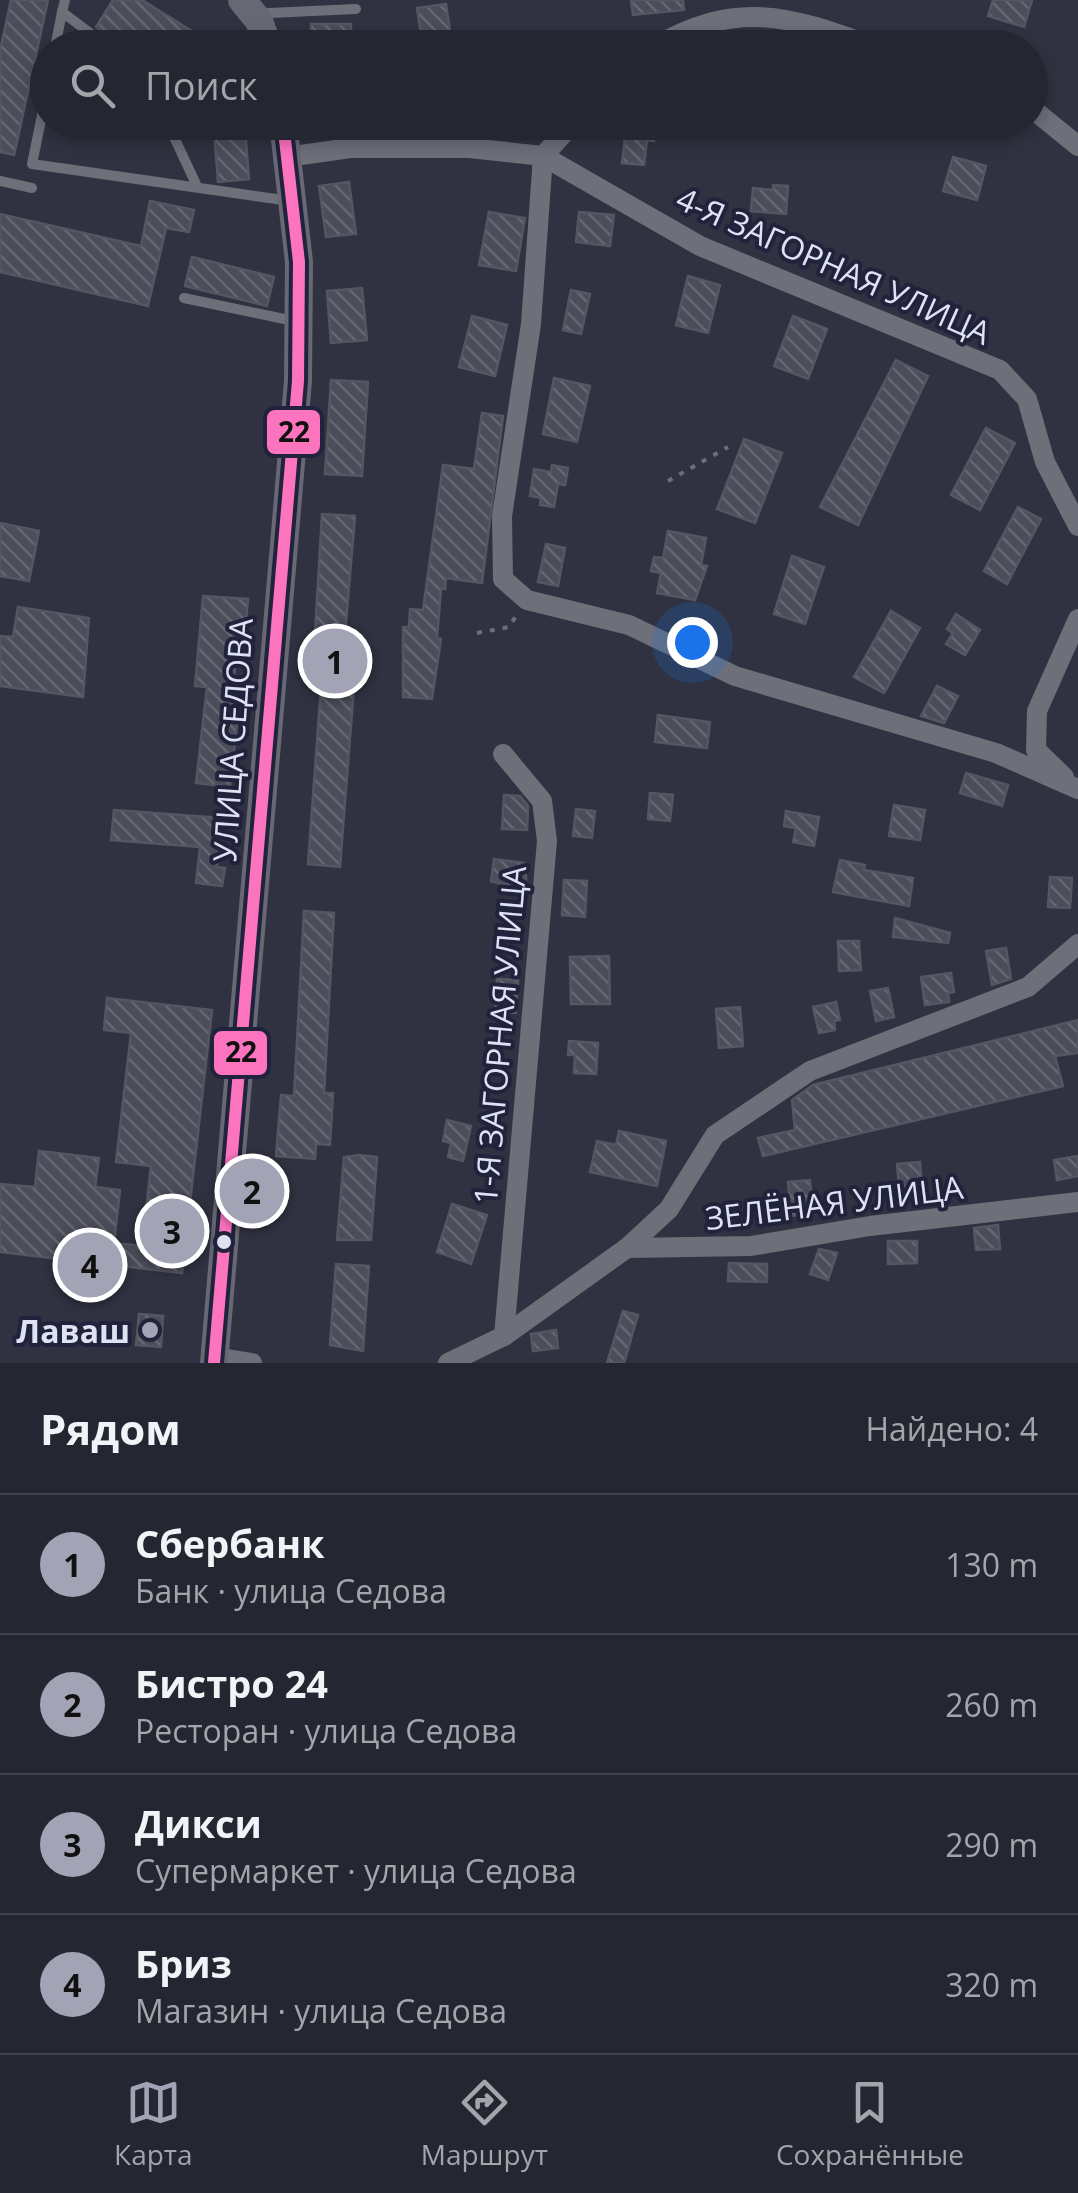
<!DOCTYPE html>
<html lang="ru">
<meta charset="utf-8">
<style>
:root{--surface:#242631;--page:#2c2e39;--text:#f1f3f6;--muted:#a3a5ab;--line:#41434d;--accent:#a2a4b5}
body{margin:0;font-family:"Open Sans",sans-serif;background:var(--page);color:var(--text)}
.you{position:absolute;left:692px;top:642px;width:35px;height:35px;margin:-25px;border:8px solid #fff;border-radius:50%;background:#1a73e8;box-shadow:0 0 0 15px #1a73e833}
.badge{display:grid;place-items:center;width:65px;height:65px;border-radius:50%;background:var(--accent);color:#111;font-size:32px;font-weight:700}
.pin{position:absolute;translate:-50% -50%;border:5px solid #fff;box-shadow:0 2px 10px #0006}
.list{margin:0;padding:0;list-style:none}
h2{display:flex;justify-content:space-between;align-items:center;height:130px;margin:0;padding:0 40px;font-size:42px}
h2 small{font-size:32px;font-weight:400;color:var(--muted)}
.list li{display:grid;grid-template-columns:65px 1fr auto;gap:30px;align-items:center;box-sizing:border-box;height:140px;padding:0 40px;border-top:2px solid var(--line)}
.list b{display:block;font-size:38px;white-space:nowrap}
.list p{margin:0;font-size:32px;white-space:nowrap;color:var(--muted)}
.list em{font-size:32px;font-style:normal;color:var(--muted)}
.icon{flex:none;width:55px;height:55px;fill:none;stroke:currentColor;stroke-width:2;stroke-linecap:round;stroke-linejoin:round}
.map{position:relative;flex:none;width:1078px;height:1363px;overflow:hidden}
.search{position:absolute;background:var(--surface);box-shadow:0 5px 15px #0003;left:30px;right:30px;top:30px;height:110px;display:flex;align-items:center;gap:25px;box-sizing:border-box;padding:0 35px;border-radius:55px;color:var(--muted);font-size:38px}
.sheet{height:690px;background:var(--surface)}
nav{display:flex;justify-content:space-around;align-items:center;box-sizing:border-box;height:140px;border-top:2px solid var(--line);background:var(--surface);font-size:28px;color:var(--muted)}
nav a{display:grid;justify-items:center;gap:5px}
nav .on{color:var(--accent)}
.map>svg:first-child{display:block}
.building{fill:url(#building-back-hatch);stroke:#545662;stroke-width:2.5}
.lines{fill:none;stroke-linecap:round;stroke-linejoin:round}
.path{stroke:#6d6f78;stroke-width:4;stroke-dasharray:5 8;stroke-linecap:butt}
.lane{stroke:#6d6f79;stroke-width:10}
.street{stroke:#6d6f79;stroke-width:20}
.secondary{stroke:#676874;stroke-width:28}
.bus-1-casing{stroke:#21233c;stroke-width:20}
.bus-1{stroke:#fc73be;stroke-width:12}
.bus-dot{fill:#dfe2f3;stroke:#21233c;stroke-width:4}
.poi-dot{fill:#a2a4b5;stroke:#21233c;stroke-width:4}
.labels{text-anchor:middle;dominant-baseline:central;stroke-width:8;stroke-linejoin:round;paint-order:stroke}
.street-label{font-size:32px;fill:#dfe2f3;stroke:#21233c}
.poi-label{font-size:32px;font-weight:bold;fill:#dfe2f3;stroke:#21233c;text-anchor:end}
.line-badge{stroke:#21233c;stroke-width:4}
.pale-badge-label{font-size:28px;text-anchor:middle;font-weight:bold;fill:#111}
</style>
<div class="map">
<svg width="1078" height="1363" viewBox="0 0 1078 1363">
<defs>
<pattern id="building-back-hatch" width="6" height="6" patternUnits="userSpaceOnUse" patternTransform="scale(2.5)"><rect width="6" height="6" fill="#4b4d5a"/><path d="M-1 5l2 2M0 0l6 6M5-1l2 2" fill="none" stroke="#646672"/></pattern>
</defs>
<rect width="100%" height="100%" fill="#303241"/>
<g class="building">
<path d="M 11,0 L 48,0 L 14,155 L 0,152 L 0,51 Z"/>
<path d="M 113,0 L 142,0 L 219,48 L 148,48 L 126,34 L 119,44 L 96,27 Z"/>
<path d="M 631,0 L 683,0 L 684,10 L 633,15 Z"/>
<path d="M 993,0 L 1032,0 L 1024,27 L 988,16 Z"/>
<path d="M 446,4 L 450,31 L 421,35 L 417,8 Z"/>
<rect x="311" y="24" width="40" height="24"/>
<path d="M 615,122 L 656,124 L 654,141 L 647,140 L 644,165 L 622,163 L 625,138 L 614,137 Z"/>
<path d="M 245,128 L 249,179 L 218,182 L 214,130 Z"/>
<path d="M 953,157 L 986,166 L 977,200 L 943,191 Z"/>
<path d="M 349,182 L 356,234 L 326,237 L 319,186 Z"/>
<path d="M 773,185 L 788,186 L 786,214 L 751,211 L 753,188 L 773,190 Z"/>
<path d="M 150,201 L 194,210 L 189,232 L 166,228 L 148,306 L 0,272 L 0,214 L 141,246 Z"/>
<path d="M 489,212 L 525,218 L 516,271 L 479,265 Z"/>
<path d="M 579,212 L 614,215 L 610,246 L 576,242 Z"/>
<path d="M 192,257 L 274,277 L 267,306 L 185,286 Z"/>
<path d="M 688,276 L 720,285 L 708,333 L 676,325 Z"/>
<path d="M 362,288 L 367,340 L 331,343 L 327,291 Z"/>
<path d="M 571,290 L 590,294 L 581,334 L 563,330 Z"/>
<path d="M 472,316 L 507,325 L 495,376 L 459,367 Z"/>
<path d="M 793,316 L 827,329 L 808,379 L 774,366 Z"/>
<path d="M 896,360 L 928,376 L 858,525 L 820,507 Z"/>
<path d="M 554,378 L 590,386 L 577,442 L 543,434 Z"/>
<path d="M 331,380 L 368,382 L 362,476 L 325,474 Z"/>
<path d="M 482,413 L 503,416 L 482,583 L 446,578 L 445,589 L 441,589 L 437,638 L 441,639 L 432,699 L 403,697 L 403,627 L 409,627 L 410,609 L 423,610 L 443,465 L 474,469 Z"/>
<path d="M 986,428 L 1015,443 L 980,510 L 951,495 Z"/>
<path d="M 744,439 L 782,453 L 755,523 L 717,509 Z"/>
<path d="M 552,465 L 568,468 L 565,485 L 558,484 L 554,507 L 540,505 L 541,498 L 530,496 L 534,469 L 551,472 Z"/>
<path d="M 1018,507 L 1041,519 L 1007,584 L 984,571 Z"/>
<path d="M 322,514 L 355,516 L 345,634 L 358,635 L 340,867 L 308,864 L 321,687 L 312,686 Z"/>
<path d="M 0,523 L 39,531 L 29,581 L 0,576 Z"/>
<path d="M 668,531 L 706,538 L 701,565 L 707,566 L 695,600 L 657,593 L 661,573 L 651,571 L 654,557 L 663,558 Z"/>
<path d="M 546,544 L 565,548 L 558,586 L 538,582 Z"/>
<path d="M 792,556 L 824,567 L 805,624 L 774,614 Z"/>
<path d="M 203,596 L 248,599 L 244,645 L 237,644 L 231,714 L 238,715 L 230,787 L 196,783 L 207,687 L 195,686 Z"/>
<path d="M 18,607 L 89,618 L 83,697 L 0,686 L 0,636 L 13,637 Z"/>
<path d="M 891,611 L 920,628 L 884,693 L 854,677 Z"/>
<path d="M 956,614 L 980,630 L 965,655 L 946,644 L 953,633 L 947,629 Z"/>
<path d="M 937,686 L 958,696 L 944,723 L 921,716 Z"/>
<path d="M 658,715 L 710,722 L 707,748 L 655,742 Z"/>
<path d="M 966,773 L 1008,785 L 1002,806 L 960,793 Z"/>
<path d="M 650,793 L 673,795 L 670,821 L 648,819 Z"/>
<path d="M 504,795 L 520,796 L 528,806 L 527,830 L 502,829 Z"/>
<path d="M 894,805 L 925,810 L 920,840 L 889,836 Z"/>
<path d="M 576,809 L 595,811 L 592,838 L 573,836 Z"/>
<path d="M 114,810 L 221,818 L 217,867 L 225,868 L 222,886 L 196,883 L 200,847 L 111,840 Z"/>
<path d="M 786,811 L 819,817 L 814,846 L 793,842 L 796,828 L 784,826 Z"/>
<path d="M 494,859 L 525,863 L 527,891 L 491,881 Z"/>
<path d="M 840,860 L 865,865 L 864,870 L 913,878 L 909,906 L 833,892 Z"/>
<path d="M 1050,877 L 1072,878 L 1070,908 L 1048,907 Z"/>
<path d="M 564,880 L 587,881 L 585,917 L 562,915 Z"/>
<path d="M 304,911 L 334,913 L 324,1093 L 333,1093 L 330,1145 L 316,1144 L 315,1159 L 276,1156 L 281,1095 L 294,1096 Z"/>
<path d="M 895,918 L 950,933 L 948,943 L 893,937 Z"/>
<path d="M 838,941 L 859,941 L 861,970 L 839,971 Z"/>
<path d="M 1006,948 L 1011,979 L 992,985 L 986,951 Z"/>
<path d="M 609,956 L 610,1004 L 571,1004 L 570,957 Z"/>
<path d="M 951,973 L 954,992 L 948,993 L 949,1002 L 925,1005 L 921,977 Z"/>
<path d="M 497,979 L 518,980 L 516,1013 L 495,1011 Z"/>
<path d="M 888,988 L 894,1017 L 876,1021 L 870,991 Z"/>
<path d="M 107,998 L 212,1010 L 182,1273 L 0,1252 L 0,1184 L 35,1187 L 39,1151 L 99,1158 L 95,1187 L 120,1190 L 114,1243 L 142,1246 L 151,1166 L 116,1162 L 131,1033 L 104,1030 Z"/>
<path d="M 836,1002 L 840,1020 L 834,1021 L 835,1030 L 819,1033 L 813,1007 Z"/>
<path d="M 740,1007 L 743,1046 L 719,1048 L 716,1009 Z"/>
<path d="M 1078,1020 L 1078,1053 L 1055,1056 L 1063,1086 L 763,1156 L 758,1138 L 795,1130 L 792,1100 L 813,1085 Z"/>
<path d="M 569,1041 L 598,1043 L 596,1074 L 574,1073 L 575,1055 L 568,1055 Z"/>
<path d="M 447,1120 L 471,1126 L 463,1161 L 448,1157 L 451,1143 L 443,1141 Z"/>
<path d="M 619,1131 L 666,1141 L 657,1186 L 590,1172 L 597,1141 L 616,1145 Z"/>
<path d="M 360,1155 L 377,1157 L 371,1240 L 337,1240 L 344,1157 Z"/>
<path d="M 1078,1156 L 1078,1176 L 1057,1180 L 1054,1160 Z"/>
<path d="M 920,1162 L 922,1185 L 899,1187 L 897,1164 Z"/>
<path d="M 248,1170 L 261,1172 L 260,1204 L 245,1203 Z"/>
<path d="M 810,1180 L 813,1214 L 791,1216 L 788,1182 Z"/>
<path d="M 452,1204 L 487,1215 L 471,1264 L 437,1252 Z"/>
<path d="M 998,1225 L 1000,1249 L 976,1250 L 974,1228 Z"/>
<path d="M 888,1241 L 917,1241 L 917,1263 L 888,1264 Z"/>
<path d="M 819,1249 L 837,1253 L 828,1280 L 810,1274 Z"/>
<path d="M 729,1263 L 767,1264 L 767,1282 L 728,1281 Z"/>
<path d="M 336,1264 L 369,1266 L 363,1351 L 330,1345 Z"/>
<path d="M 623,1311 L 638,1315 L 624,1363 L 607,1363 Z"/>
<path d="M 139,1314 L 163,1316 L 161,1347 L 136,1345 Z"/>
<path d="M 556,1330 L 558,1348 L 533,1351 L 531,1334 Z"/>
</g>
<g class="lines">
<g class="path">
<path d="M 668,481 L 728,447"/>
<path d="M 477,633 L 509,627 L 516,616"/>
</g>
<g class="lane">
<path d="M 65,0 L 62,12 L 110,48"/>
<path d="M 260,21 L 269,13 L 356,9"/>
<path d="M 55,48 L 62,12"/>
<path d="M 48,86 L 32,164 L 290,201"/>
<path d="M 167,122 L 196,184"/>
<path d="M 0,181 L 32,188"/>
<path d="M 184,298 L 294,321"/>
</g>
<g class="street">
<path d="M 653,48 C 734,0 788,14 876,48"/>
<path d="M 1030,107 L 1078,146"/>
<path d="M 574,122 L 543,156 L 531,324 L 502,516 L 503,579 L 527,600 L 629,625 L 735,676 L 996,753 L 1078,789"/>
<path d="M 287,157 L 350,148 L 469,148 L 543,156 L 700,246 L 1000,370 L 1027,399 L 1045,462 L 1078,526"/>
<path d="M 503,754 L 542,801 L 547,841 L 504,1336"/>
<path d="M 1064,777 L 1036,750 L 1037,711 L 1078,619"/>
<path d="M 627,1248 L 669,1209 L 715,1135 L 810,1071 L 1028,987 L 1078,944"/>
<path d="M 215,1357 L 252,1363"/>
<path d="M 448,1363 L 504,1336 L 627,1248 L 751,1246 L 870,1226 L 1078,1202"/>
</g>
<g class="secondary">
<path d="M 242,0 L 259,21 L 269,48"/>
<path d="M 214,1363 L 298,381 L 299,262 L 283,122"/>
</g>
<g class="bus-1-casing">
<path id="bus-1" d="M 214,1363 L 298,381 L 299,262 L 283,122"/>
</g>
<use href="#bus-1" class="bus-1"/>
</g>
<circle class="bus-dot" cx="224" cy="1242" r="9"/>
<circle class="poi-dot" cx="150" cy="1330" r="10"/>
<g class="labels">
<g class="street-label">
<text transform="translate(834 265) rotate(24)">4-Я ЗАГОРНАЯ УЛИЦА</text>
<text transform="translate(232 740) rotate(-86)">УЛИЦА СЕДОВА</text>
<text transform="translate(499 1035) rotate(-85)">1-Я ЗАГОРНАЯ УЛИЦА</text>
<text transform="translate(834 1202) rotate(-7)">ЗЕЛЁНАЯ УЛИЦА</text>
</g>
<g class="poi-label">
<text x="130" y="1330">Лаваш</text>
</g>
</g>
<g class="line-badge">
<rect x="265" y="408" width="57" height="48" rx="10" fill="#fc73be"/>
<rect x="212" y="1029" width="57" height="48" rx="10" fill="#fc73be"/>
</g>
<g class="pale-badge-label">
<text x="294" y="442">22</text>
<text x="241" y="1062">22</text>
</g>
</svg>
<div class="you"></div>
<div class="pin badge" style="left:335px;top:661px">1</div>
<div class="pin badge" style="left:252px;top:1191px">2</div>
<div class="pin badge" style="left:172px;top:1231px">3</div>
<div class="pin badge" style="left:90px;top:1265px">4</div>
<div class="search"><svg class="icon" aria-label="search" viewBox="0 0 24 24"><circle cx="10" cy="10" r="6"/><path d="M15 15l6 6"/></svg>Поиск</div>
</div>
<section class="sheet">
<h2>Рядом<small>Найдено: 4</small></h2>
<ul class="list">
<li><span class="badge">1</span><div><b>Сбербанк</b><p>Банк · улица Седова</p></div><em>130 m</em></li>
<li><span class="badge">2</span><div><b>Бистро 24</b><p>Ресторан · улица Седова</p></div><em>260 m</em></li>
<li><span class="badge">3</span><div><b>Дикси</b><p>Супермаркет · улица Седова</p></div><em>290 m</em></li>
<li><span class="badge">4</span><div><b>Бриз</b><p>Магазин · улица Седова</p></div><em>320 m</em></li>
</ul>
</section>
<nav>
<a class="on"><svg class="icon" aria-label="map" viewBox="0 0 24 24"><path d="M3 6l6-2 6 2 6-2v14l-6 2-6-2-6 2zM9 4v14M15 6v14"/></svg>Карта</a>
<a><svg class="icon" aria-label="directions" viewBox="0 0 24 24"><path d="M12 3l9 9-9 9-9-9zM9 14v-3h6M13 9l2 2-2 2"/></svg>Маршрут</a>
<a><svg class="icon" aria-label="saved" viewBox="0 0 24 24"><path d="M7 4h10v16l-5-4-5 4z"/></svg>Сохранённые</a>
</nav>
